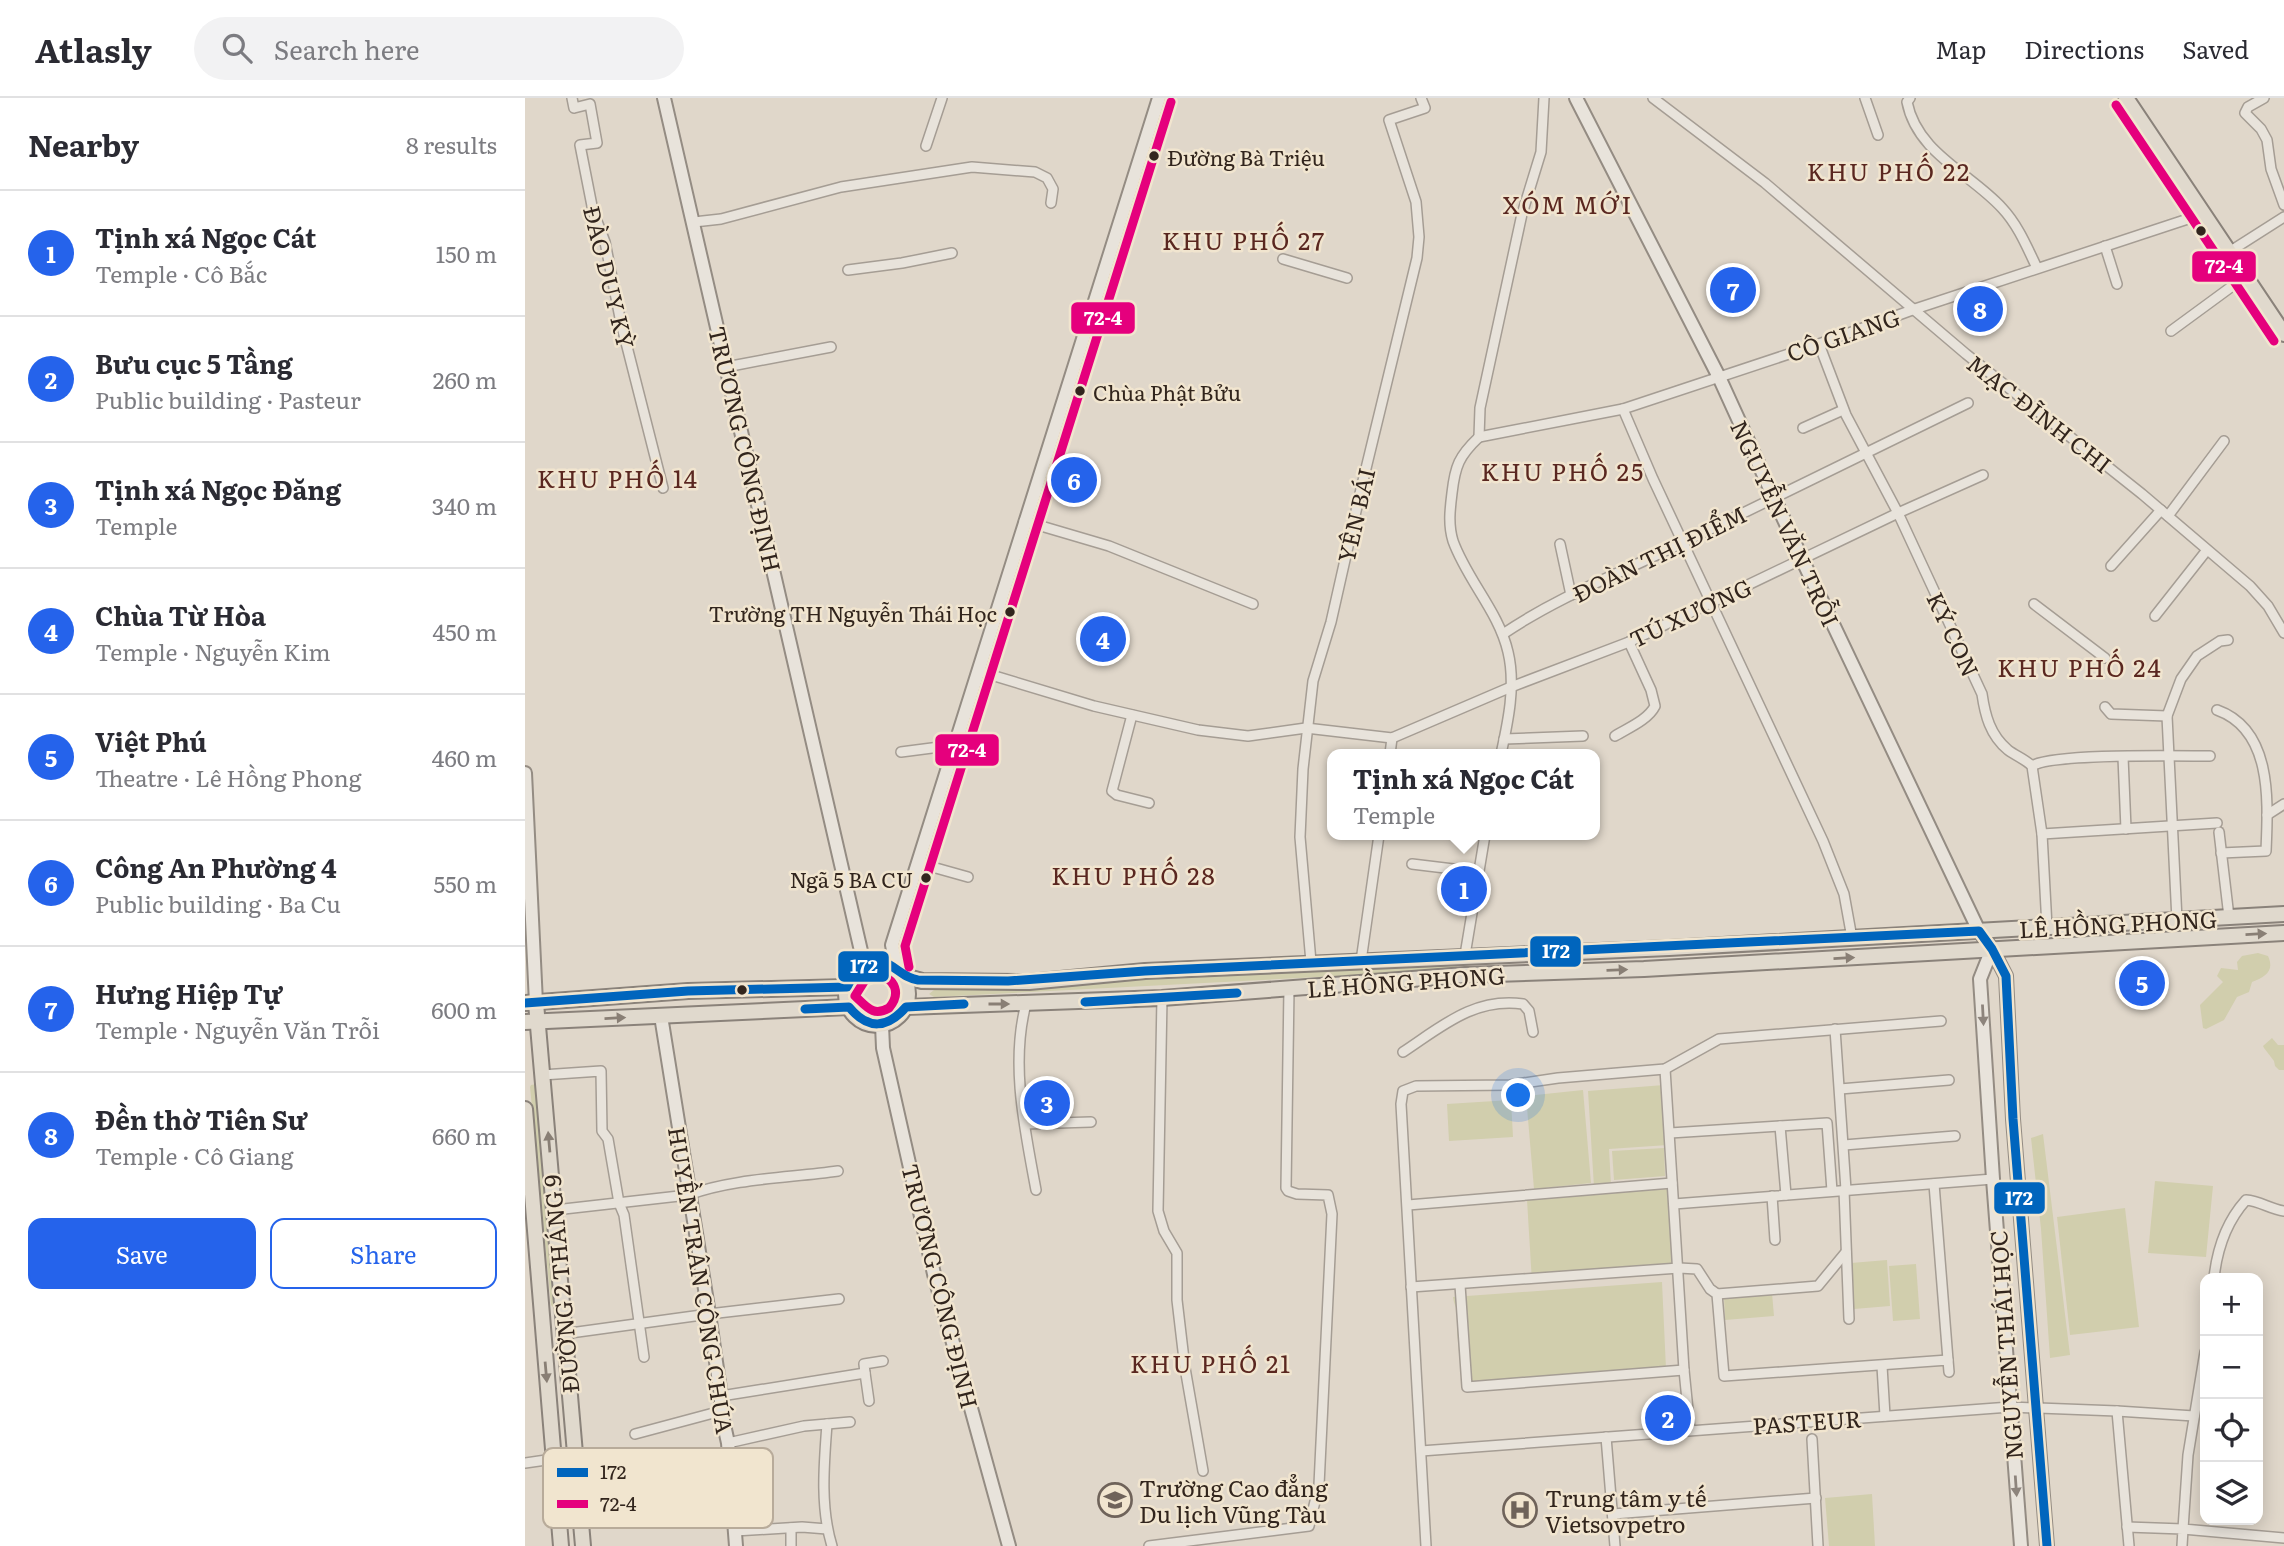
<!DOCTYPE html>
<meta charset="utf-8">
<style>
:root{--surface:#fff;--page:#f2f2f3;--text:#2b2b33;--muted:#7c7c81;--line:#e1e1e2;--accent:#2563eb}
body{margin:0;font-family:Literata,serif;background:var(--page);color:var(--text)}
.controls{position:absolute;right:21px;bottom:21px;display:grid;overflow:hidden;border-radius:14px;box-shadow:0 4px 18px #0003}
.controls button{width:63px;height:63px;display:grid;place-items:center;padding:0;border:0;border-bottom:2px solid var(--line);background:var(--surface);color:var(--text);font:35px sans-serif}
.you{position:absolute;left:994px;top:998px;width:24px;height:24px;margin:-18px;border:5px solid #fff;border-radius:50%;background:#1a73e8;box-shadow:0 0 0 10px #1a73e833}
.badge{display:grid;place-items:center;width:46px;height:46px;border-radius:50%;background:var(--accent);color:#fff;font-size:23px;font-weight:700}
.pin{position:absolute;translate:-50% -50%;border:4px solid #fff;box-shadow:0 2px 7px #0006}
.popup{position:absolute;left:802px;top:651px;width:273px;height:91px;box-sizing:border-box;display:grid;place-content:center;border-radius:14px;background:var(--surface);filter:drop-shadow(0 2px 5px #0005);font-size:23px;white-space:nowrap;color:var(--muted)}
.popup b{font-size:26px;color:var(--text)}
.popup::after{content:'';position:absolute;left:50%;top:100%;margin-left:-14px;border:14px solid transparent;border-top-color:var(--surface)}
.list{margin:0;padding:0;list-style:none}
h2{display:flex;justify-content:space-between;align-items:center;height:91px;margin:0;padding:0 28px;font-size:30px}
h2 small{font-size:23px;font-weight:400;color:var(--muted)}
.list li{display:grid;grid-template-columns:46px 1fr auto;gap:21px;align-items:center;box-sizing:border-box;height:126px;padding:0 28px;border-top:2px solid var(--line)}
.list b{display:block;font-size:26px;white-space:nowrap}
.list p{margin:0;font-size:23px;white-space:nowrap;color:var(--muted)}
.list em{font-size:23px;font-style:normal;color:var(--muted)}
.actions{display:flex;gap:14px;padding:21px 28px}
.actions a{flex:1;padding:16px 0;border:2px solid var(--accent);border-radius:14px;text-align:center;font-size:24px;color:var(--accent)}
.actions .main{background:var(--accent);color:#fff}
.icon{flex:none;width:38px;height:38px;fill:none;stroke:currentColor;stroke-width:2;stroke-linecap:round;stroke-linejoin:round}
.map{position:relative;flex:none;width:1759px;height:1448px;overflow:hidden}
header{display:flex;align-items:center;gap:42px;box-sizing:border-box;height:98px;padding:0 35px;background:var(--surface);border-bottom:2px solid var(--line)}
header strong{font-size:33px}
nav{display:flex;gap:38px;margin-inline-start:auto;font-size:24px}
.search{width:490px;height:63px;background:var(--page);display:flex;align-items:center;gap:18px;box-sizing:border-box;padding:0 24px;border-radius:38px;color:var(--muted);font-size:26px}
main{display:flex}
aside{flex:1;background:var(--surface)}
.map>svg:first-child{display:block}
.green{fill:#d1cead}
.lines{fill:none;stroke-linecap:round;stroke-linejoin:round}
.street-casing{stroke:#a59d94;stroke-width:12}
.secondary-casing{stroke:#948c83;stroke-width:16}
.primary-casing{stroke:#8a827a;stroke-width:18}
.street{stroke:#e8e3db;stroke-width:9}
.secondary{stroke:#e8e3db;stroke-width:12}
.primary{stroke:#e0d9cd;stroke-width:14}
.bus-1-casing{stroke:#f1e5cf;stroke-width:14}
.bus-2-casing{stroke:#f1e5cf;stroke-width:14}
.bus-1{stroke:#0065bd;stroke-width:9}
.bus-2{stroke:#e5007d;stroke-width:9}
.oneway{fill:#897f75}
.oneway2{fill:#8d847c}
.bus-dot{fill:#32251d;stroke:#f1e5cf;stroke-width:2.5}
.labels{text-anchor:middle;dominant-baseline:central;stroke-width:5;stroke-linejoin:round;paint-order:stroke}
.bus-label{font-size:21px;fill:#32251d;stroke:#f1e5cf;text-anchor:start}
.street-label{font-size:23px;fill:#32251d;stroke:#f1e5cf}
.poi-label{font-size:23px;fill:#32251d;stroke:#f1e5cf;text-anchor:start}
.neighbourhood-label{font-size:24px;letter-spacing:2px;fill:#5a2720;stroke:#f1e5cf}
.key{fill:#f1e5cf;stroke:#b8ab9a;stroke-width:2}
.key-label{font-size:19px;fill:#32251d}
.line-badge{stroke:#f1e5cf;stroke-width:2.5}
.badge-label{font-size:19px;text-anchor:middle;font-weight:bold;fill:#fff}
</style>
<header>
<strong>Atlasly</strong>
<div class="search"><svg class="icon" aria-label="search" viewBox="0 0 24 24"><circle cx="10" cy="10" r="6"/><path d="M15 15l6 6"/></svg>Search here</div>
<nav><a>Map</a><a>Directions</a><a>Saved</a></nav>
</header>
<main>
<aside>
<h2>Nearby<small>8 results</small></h2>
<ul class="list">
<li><span class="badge">1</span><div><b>Tịnh xá Ngọc Cát</b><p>Temple · Cô Bắc</p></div><em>150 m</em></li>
<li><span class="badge">2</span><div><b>Bưu cục 5 Tầng</b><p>Public building · Pasteur</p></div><em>260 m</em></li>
<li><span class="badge">3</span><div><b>Tịnh xá Ngọc Đăng</b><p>Temple</p></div><em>340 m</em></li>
<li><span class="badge">4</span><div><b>Chùa Từ Hòa</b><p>Temple · Nguyễn Kim</p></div><em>450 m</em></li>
<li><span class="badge">5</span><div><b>Việt Phú</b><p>Theatre · Lê Hồng Phong</p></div><em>460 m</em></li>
<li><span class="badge">6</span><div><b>Công An Phường 4</b><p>Public building · Ba Cu</p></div><em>550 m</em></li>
<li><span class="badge">7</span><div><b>Hưng Hiệp Tự</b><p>Temple · Nguyễn Văn Trỗi</p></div><em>600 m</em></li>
<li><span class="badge">8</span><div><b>Đền thờ Tiên Sư</b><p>Temple · Cô Giang</p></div><em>660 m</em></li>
</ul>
<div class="actions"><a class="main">Save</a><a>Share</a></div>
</aside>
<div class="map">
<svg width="1759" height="1448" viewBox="0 0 1759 1448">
<rect width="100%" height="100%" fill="#e0d7ca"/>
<g class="green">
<path d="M 1733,855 L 1743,858 C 1750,873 1740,879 1727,884 L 1724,894 L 1712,899 L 1699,922 L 1681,931 L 1678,930 L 1675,907 L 1698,884 L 1692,878 L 1696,870 L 1713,872 L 1712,864 L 1717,858 Z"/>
<path d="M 931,866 L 933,870 L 928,872 L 409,899 L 404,896 L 409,892 Z"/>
<path d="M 1747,940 L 1753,947 L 1759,947 L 1759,972 L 1754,972 L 1750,968 L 1749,963 L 1739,950 L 1738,948 Z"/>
<path d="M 11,986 L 31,1210 L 29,1210 L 26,1207 L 5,989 L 6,987 Z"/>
<path d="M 1139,987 L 1143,1047 L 1084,1051 L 1086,1087 L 1069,1089 L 1063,993 Z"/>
<path d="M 1058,992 L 1066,1085 L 1009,1091 L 1001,998 Z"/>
<path d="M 986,1002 L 988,1039 L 924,1043 L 922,1006 Z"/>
<path d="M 1518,1036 L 1545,1257 L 1525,1260 L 1516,1131 L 1506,1040 Z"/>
<path d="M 1139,1050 L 1140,1078 L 1089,1082 L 1087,1053 Z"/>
<path d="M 1630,1083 L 1688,1088 L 1681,1159 L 1623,1155 Z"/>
<path d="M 1142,1091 L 1148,1174 L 1007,1184 L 1002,1102 Z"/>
<path d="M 1600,1110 L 1614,1229 L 1545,1237 L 1532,1119 Z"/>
<path d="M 1362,1162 L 1365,1208 L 1329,1211 L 1326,1165 Z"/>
<path d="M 1391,1166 L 1395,1221 L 1368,1223 L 1364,1168 Z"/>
<path d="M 1137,1184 L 1141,1271 L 937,1288 L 932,1233 L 938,1226 C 935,1215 929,1209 928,1199 Z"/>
<path d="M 1247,1195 L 1249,1218 L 1200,1222 L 1199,1199 Z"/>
<path d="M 1347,1396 L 1350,1448 L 1304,1448 L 1300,1400 Z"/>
</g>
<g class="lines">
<g class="street-casing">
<g id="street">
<path d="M 47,0 L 49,10 L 65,6 L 72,45 L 55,47 L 68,113 L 80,144 L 96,225 L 138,390"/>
<path d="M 1128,0 L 1240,85 L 1441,256 L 1617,396 L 1725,488 L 1743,508 L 1759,535"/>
<path d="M 1340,0 L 1353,37"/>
<path d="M 1385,0 L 1382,4 C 1392,55 1445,75 1477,110 C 1493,127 1502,149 1512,170"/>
<path d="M 1739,0 L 1723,9 L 1720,15 L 1736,31 L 1742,42 L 1746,71 L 1759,107"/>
<path d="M 401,48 L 417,0"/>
<path d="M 169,124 L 196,121 L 316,89 L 447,69 L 510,74 L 522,80 L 528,91 L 526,105"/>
<path d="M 1580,148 L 1592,186"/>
<path d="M 1704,154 L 1759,119"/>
<path d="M 758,161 L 822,180"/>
<path d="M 323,172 L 377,165 L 427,155"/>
<path d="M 1646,233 L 1721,178"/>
<path d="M 1294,246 L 1321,317 L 1373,415 L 1457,596 C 1460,617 1465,637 1483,652 C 1491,658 1500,661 1507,668 L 1517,736 L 1522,829"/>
<path d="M 201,269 L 306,249"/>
<path d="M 1098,311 L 1128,381 L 1298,743 L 1319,796 L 1327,840"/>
<path d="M 1278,330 L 1318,312"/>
<path d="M 954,339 L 1098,311 L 1294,246 L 1390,211 L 1678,116"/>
<path d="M 954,339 L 955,310 L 997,116 L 1016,54 L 1019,0"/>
<path d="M 954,339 C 934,358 930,368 927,395 C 925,411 923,427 928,443 C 942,482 974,514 983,554 C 991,587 983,624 976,656"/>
<path d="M 1643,418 L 1699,343"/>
<path d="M 499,423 L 584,448 L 728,506"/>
<path d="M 1035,446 L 1046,497"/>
<path d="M 1586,468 L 1636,412"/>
<path d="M 1509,506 L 1580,560"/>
<path d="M 1630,518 L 1682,452"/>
<path d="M 978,536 C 1034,498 1098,474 1159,444 C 1254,398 1349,352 1443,305"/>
<path d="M 453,573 L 569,608 L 673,632 L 723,638 L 781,630 L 867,640 L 986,589 L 1104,544 L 1373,415 L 1458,377"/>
<path d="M 1580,609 L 1586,616 L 1642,618"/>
<path d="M 1692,612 C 1748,632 1743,704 1741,753 L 1696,755"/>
<path d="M 607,617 L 587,693 L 592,697 L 624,705"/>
<path d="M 1090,638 C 1103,630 1123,622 1130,608 L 1126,592 L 1104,544"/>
<path d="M 979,641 L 1058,638"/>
<path d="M 376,654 L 430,647"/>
<path d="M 865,656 L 867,640"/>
<path d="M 1598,659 L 1601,731"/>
<path d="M 1507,668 C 1527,655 1653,658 1685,658"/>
<path d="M 1742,717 L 1759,706"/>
<path d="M 1694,734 L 1704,819"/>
<path d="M 1517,736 L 1692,725"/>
<path d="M 393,765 L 443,779"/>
<path d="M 887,766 L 953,774"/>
<path d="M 1652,822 L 1642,618 L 1656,581 L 1672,558 L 1695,543 L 1703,542"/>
<path d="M 940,857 L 960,737"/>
<path d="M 836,863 L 854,737"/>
<path d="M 786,864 L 775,739 L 778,671 L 788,583 L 806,524 L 836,391 L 892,160 L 894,139 L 891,104 L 864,22 L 900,10 L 896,0"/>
<path d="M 637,900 L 633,1113 L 639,1133 L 652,1155 L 652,1202 L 660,1270 L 678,1373"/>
<path d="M 501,906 C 485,966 500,1032 511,1092"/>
<path d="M 1310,931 L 1321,1092"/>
<path d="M 878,954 C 916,929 949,899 998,906 L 1004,913 L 1008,934"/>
<path d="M 1140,971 L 1159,1272 L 1165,1332"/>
<path d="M 17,977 L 76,973 L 77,1033 L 83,1041 L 94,1105 L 99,1117 L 119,1259"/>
<path d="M 1315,991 L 1424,982"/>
<path d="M 500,1026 L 566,1024"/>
<path d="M 1145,1035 L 1255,1028"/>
<path d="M 1319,1047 L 1430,1038"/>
<path d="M 1409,1086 L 1423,1262"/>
<path d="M 1319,1092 L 1324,1221"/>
<path d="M 1261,1097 L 1255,1028 L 1302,1025 L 1307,1093"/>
<path d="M 1247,1098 L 1250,1142"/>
<path d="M 1149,1106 L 1468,1081"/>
<path d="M 883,1107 L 1147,1085"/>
<path d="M 30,1112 L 163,1097 C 210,1080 264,1080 313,1073"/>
<path d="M 1689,1180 C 1692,1152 1702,1123 1721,1102 C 1735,1103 1745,1111 1759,1113"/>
<path d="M 935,1187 L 942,1289 L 1159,1272"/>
<path d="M 886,1189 L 1154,1170 L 1172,1171 L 1185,1191 L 1192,1196 L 1199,1278 L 1423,1262 L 1424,1274"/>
<path d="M 1192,1196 L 1293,1188 L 1321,1154"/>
<path d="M 38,1236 L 184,1216 L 314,1201"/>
<path d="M 1680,1254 L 1663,1357 L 1658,1431 L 1759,1440"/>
<path d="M 1357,1268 L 1360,1318"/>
<path d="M 340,1275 L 344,1303"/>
<path d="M 196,1298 L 340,1275 L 339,1266 L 358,1263"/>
<path d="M 1592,1313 L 1604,1448"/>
<path d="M 302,1326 C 299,1366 295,1409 307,1448"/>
<path d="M 110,1336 L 196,1313"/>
<path d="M 1081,1339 L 1090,1448"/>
<path d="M 1287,1341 L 1293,1448"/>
<path d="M 203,1345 L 279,1328 L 325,1324"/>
<path d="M 896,1353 L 1485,1309 L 1592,1313 L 1669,1318"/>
<path d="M 0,1365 L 28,1361"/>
<path d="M 1088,1416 L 1291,1400"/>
<path d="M 1602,1429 L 1658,1431 L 1657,1448"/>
<path d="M 210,1433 L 277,1429 L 302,1431"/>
<path d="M 266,1448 L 266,1430"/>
<path d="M 624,1448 L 784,1428 L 794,1387 L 807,1116 L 803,1097 L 772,1096 L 763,1093 L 761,1090 L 764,891"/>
<path d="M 901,1448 L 876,1006 L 878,993 L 891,988 L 985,987 L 1033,980 L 1140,971 L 1194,941 L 1416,923"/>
</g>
</g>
<g class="secondary-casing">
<g id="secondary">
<path d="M 139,0 L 336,853 L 341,866"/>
<path d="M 1051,0 L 1194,279 L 1277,461 L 1454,833 L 1467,851 L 1481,878 L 1488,1021 L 1522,1448"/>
<path d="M 0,675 L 11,905"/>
<path d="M 1467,851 L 1455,881 L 1468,1081 L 1496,1448"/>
<path d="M 372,871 L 367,847 L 634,0"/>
<path d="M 136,918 L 184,1216 L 196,1298 L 196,1313 L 203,1345 L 211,1448"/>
<path d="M 357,927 L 358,950 L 409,1176 L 484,1448"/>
</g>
</g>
<g class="primary-casing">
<g id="primary">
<path d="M 1601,0 L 1759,236"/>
<circle cx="352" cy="896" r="31"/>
<path d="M 379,878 L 397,883 L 504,884 L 620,873 L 1144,850 L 1759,816"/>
<path d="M 0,905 L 163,893 L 322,889"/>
<path d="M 11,905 L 58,1448"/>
<path d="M 381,909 L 637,900 L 940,877 L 1119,871 L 1759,835"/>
<path d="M 0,924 L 324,909"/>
<path d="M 0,1011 L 36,1448"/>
</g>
</g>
<use href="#street" class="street"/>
<use href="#secondary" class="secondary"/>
<use href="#primary" class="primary"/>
<g class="bus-1-casing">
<g id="bus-1">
<path d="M 560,904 L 712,895"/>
<path d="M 0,905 L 163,893 L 322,889 C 329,874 345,857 363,866 C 374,872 380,880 393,882 L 483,883 L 620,873 L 1454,833 L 1467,851 L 1481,878 L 1488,1021 L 1522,1448"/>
<path d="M 280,911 L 324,909 C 343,932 362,931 381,909 L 439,906"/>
</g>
</g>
<g class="bus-2-casing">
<g id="bus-2">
<path d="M 1591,7 L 1749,243"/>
<path d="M 384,869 L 380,848 L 646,4"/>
<path d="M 352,877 C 371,880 376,896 364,910 C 348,919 342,909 330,898 L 340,882 Z"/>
</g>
</g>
<use href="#bus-1" class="bus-1"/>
<use href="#bus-2" class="bus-2"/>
</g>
<defs><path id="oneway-solid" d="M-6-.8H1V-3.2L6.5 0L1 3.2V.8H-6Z" transform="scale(1.75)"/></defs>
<g class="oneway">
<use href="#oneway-solid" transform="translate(1731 836) rotate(-3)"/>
<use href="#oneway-solid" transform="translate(1319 860) rotate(-3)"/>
<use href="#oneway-solid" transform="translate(1092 872) rotate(-2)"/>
<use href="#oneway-solid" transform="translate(474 906)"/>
<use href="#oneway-solid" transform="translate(90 920) rotate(-3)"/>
<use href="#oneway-solid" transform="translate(24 1044) rotate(-95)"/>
<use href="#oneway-solid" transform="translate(21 1274) rotate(85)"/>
</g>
<g class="oneway2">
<use href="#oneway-solid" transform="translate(1458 917) rotate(87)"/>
<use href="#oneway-solid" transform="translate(1491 1388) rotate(86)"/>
</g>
<defs>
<g id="university-ring" transform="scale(1.75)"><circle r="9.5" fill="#f1e5cf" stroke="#6f635a" stroke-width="1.5"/><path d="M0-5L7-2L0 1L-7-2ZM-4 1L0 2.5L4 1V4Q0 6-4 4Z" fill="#6f635a"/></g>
<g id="hospital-ring" transform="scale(1.75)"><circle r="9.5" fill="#f1e5cf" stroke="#6f635a" stroke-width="1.5"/><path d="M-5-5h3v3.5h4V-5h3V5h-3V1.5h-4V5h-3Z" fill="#6f635a"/></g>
</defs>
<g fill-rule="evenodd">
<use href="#university-ring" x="590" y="1402"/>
<use href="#hospital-ring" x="995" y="1412"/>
</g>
<g class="bus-dot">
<circle cx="629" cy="58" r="6"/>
<circle cx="1676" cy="133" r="6"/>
<circle cx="555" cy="293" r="6"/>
<circle cx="485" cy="514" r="6"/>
<circle cx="401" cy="780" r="6"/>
<circle cx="217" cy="892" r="6"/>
</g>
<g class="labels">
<g class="bus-label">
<text x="642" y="58">Đường Bà Triệu</text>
<text x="568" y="293">Chùa Phật Bửu</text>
<text x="472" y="514" text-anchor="end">Trường TH Nguyễn Thái Học</text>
<text x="388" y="780" text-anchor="end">Ngã 5 BA CU</text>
</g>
<g class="street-label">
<text transform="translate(85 179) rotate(76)">ĐÀO DUY KỲ</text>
<text transform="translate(1318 236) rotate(-19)">CÔ GIANG</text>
<text transform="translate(1515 315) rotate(38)">MẠC ĐĨNH CHI</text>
<text transform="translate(221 351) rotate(77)">TRƯƠNG CÔNG ĐỊNH</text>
<text transform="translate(830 417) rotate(-77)">YÊN BÁI</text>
<text transform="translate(1261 425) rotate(65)">NGUYỄN VĂN TRỖI</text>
<text transform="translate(1134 455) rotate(-26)">ĐOÀN THỊ ĐIỂM</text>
<text transform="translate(1165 514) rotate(-25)">TÚ XƯƠNG</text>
<text transform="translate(1429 536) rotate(65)">KÝ CON</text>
<text transform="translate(1593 825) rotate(-3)">LÊ HỒNG PHONG</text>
<text transform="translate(881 883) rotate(-4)">LÊ HỒNG PHONG</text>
<text transform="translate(177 1182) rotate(81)">HUYỀN TRÂN CÔNG CHÚA</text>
<text transform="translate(35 1186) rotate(-95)">ĐƯỜNG 2 THÁNG 9</text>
<text transform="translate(416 1188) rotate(76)">TRƯƠNG CÔNG ĐỊNH</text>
<text transform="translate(1480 1247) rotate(-94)">NGUYỄN THÁI HỌC</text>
<text transform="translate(1282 1323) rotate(-4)">PASTEUR</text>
</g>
<g class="poi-label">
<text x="614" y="1389">Trường Cao đẳng<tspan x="614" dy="26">Du lịch Vũng Tàu</tspan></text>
<text x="1020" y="1399">Trung tâm y tế<tspan x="1020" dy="26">Vietsovpetro</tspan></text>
</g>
<g class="neighbourhood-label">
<text x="1364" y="72">KHU PHỐ 22</text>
<text x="1043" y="105">XÓM MỚI</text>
<text x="719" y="141">KHU PHỐ 27</text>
<text x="1038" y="372">KHU PHỐ 25</text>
<text x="93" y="379">KHU PHỐ 14</text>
<text x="1555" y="568">KHU PHỐ 24</text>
<text x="609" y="776">KHU PHỐ 28</text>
<text x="686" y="1264">KHU PHỐ 21</text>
</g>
</g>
<rect x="18" y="1350" width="230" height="80" rx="10" class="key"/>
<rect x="32" y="1370" width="31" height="9" fill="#0065bd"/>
<rect x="32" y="1402" width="31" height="8" fill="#e5007d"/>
<g class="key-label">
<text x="75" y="1381">172</text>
<text x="75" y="1413">72-4</text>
</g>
<g class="line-badge">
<rect x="1666" y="152" width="66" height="33" rx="7" fill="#e5007d"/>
<rect x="545" y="203" width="66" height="34" rx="7" fill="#e5007d"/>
<rect x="409" y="635" width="66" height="34" rx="7" fill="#e5007d"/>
<rect x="1004" y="837" width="53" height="33" rx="7" fill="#0065bd"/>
<rect x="312" y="852" width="53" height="33" rx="7" fill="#0065bd"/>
<rect x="1468" y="1083" width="53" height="34" rx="7" fill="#0065bd"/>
</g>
<g class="badge-label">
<text x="1699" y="175">72-4</text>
<text x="578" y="227">72-4</text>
<text x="442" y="659">72-4</text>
<text x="1031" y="860">172</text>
<text x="339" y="875">172</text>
<text x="1494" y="1107">172</text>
</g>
</svg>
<div class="controls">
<button>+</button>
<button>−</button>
<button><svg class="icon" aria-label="locate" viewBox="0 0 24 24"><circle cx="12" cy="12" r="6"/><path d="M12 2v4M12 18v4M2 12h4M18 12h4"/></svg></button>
<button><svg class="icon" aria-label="layers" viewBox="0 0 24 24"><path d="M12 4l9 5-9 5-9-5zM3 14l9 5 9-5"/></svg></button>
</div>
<div class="you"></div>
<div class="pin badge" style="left:939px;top:791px">1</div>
<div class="popup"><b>Tịnh xá Ngọc Cát</b>Temple</div>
<div class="pin badge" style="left:1143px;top:1320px">2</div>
<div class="pin badge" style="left:522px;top:1005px">3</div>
<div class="pin badge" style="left:578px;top:541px">4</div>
<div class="pin badge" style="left:1617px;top:885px">5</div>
<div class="pin badge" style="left:549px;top:382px">6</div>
<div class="pin badge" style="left:1208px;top:192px">7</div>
<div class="pin badge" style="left:1455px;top:211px">8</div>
</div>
</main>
